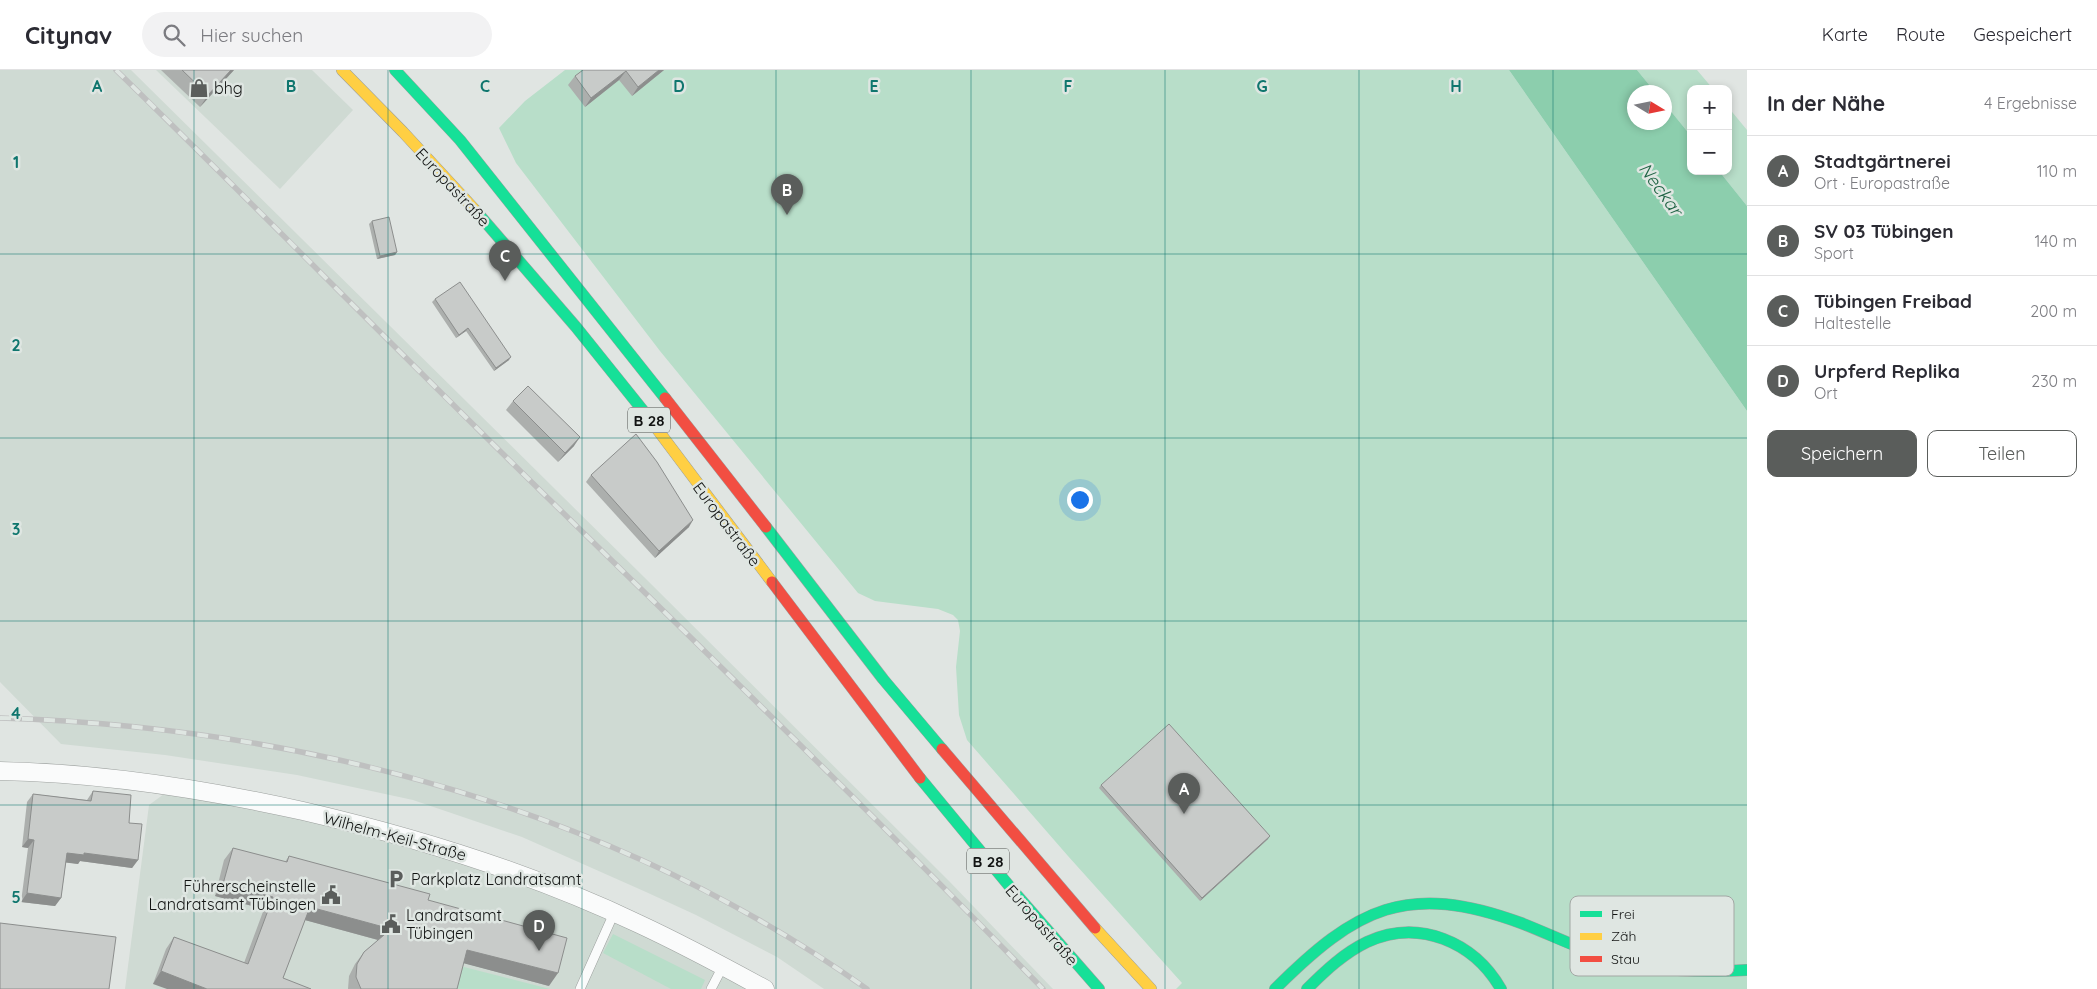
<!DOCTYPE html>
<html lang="de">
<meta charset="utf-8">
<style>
:root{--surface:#fff;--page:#f2f2f3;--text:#2b2b33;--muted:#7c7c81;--line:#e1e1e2;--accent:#5a5d5b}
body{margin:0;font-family:Quicksand,sans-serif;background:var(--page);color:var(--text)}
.controls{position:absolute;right:15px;top:15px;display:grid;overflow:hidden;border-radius:10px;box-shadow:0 2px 8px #0003}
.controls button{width:45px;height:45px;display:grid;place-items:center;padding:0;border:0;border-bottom:1px solid var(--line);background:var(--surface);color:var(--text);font:25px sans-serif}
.compass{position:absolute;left:1627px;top:15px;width:45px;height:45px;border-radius:50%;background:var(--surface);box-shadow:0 2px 8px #0003;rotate:100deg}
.you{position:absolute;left:1079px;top:429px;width:18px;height:18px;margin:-12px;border:4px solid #fff;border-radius:50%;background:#1a73e8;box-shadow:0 0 0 8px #1a73e833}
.badge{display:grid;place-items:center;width:32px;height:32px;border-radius:50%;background:var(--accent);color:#fff;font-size:16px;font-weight:700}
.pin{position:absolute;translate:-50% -41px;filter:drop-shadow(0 1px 2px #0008)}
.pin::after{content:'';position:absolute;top:26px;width:18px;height:15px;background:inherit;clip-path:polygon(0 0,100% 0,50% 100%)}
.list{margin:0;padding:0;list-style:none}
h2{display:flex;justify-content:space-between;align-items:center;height:65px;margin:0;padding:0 20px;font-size:21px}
h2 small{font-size:16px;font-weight:400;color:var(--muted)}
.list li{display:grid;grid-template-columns:32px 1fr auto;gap:15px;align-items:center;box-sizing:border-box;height:70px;padding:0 20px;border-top:1px solid var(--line)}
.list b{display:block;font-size:19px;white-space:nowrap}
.list p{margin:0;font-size:16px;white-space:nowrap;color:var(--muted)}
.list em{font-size:16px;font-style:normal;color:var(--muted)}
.actions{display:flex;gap:10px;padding:15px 20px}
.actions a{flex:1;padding:11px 0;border:1px solid var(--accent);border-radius:10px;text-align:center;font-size:18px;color:var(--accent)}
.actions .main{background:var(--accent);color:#fff}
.icon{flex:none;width:28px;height:28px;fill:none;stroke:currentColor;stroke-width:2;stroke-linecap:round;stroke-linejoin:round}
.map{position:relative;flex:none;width:1747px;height:919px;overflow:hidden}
header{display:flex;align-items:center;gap:30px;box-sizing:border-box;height:70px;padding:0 25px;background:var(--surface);border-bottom:1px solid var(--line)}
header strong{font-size:24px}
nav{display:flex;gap:28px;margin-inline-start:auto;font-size:18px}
.search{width:350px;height:45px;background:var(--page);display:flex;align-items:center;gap:12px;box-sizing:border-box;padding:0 18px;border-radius:28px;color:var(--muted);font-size:19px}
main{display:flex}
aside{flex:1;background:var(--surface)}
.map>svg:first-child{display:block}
.built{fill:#cfdad3}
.green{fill:#b8dec9}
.water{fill:#8ccead}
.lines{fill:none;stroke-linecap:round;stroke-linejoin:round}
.lane-casing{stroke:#9ca09e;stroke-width:10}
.street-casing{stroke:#9ca09e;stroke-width:19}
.fast-casing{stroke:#9ca09e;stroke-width:12}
.slow-casing{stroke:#9ca09e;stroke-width:12}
.jam-casing{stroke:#9ca09e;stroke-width:12}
.lane{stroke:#fafbfb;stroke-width:9}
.street{stroke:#fafbfb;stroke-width:18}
.fast{stroke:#16e098;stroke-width:11}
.slow{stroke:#ffcf43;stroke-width:11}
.jam{stroke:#f24e42;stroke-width:11}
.rail-casing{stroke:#bfc0c0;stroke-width:5.5}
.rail{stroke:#dfe6e2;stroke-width:4;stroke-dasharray:11;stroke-linecap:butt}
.wall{fill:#acafad}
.shaded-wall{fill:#8c8e8d}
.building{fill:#c8cbc9;stroke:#8c8e8d}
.grid{fill:none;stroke:#0f766e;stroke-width:1;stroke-opacity:0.55}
.labels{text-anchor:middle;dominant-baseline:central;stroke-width:5;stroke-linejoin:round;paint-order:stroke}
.shield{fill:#dfe6e2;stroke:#505351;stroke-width:1}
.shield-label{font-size:15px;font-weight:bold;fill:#121413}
.poi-label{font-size:16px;fill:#121413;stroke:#dfe6e2;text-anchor:start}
.street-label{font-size:16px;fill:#121413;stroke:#dfe6e2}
.water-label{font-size:18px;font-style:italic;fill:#1f6344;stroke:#dfe6e2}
.key{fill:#dfe6e2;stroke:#a2a7a4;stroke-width:1}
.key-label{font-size:14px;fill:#121413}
.grid-label{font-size:16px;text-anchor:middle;font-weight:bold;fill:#0f766e;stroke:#dfe6e2;stroke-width:5;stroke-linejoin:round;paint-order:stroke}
</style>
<header>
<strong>Citynav</strong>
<div class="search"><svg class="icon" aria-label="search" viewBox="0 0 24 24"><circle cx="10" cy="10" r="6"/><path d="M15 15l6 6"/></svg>Hier suchen</div>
<nav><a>Karte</a><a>Route</a><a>Gespeichert</a></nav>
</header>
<main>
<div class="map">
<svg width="1747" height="919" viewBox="0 0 1747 919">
<rect width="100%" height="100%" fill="#e0e5e2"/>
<g class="built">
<path d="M 0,0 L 131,0 L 644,507 L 949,811 L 1053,919 L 824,919 L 777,887 L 696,845 L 646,822 L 522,767 L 413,730 L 297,705 L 165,685 L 61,674 L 0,612 Z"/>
<path d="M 156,0 L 312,0 L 353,40 L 280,119 Z"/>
<path d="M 175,716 L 476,788 L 765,919 L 125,919 L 149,735 Z"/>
</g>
<g class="green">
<path d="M 565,0 L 1509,0 L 1747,341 L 1747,919 L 1176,919 L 1182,913 L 1068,786 L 967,670 L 959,645 L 956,597 L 960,561 L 958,550 L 953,545 L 938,539 L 875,531 L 858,523 L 660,281 L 516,93 L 499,58 L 525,31 Z"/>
<path d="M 1637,0 L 1697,0 L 1713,19 L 1691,19 L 1691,66 L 1665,34 L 1664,22 L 1655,22 Z"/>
<path d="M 1728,37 L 1747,60 L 1747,136 L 1719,101 L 1728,101 Z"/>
<path d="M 613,864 L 705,910 L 701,919 L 671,919 L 603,883 Z"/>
<path d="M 460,896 L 550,919 L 454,919 Z"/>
</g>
<path class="water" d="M 1509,0 L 1637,0 L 1655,22 L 1634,22 L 1634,52 L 1664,52 L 1665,34 L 1691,66 L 1691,101 L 1719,101 L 1747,136 L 1747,341 Z"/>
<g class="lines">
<g class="lane-casing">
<g id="lane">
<path d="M 580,919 L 614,843"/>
<path d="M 711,919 L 723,896"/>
</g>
</g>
<g class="street-casing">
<path id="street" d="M 0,701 C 102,703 204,719 303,741 C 419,768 532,803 639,854 C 682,874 723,896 765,919"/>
</g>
<g class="fast-casing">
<g id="fast">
<path d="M 395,0 L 460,70 L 665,328"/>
<path d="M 475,140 L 576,257 L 645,343"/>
<path d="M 766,457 L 883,609 L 942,679"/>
<path d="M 920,708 L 1015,823 L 1099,919"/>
<path d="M 1275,919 C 1356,838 1407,811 1521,853 C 1552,865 1583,881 1616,890 C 1659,902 1703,902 1747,900"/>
<path d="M 1307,919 C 1325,901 1344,883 1367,872 C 1419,848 1474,872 1501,919"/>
</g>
</g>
<g class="slow-casing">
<g id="slow">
<path d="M 342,0 L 403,62 L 475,140"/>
<path d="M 645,343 L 772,512"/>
<path d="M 1095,858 L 1151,919"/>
</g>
</g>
<g class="jam-casing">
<g id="jam">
<path d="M 665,328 L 766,457"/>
<path d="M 772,512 L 920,708"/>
<path d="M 942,679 L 1095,858"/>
</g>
</g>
<use href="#lane" class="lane"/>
<use href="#street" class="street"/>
<use href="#fast" class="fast"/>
<use href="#slow" class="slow"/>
<use href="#jam" class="jam"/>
<g class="rail-casing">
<g id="rail">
<path d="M 116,0 C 244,125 370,253 498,379 C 680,558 865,735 1043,919"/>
<path d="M 0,648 C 305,657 617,741 867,919"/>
</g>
</g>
<use href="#rail" class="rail"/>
</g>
<g class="wall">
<path d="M 161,0 L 234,0 L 200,37 Z"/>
<path d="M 583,0 L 664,0 L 632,26 L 619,10 L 585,37 L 568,15 L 575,6 Z"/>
<path d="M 372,151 L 397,182 L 395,185 L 377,189 L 369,154 Z"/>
<path d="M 435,229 L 509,290 L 494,301 L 466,261 L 456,268 L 432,232 Z"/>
<path d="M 513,331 L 574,376 L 558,392 L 506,340 Z"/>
<path d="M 591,405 L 689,457 L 655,488 L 586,412 Z"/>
<path d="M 1101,715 L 1268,769 L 1200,831 L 1099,718 Z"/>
<path d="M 93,721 L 129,753 L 138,790 L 132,798 L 80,791 L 78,794 L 66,792 L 61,828 L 55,836 L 21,832 L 28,778 L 22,777 L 27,732 L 33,724 L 87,730 Z"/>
<path d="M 233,778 L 285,792 L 289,786 L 428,830 L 549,916 L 464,893 L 457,919 L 348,919 L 349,906 L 355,894 L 364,882 L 378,870 L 305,850 L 283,908 L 153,914 L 166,879 L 174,867 L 244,893 L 264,839 L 215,826 L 224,790 Z"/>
</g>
<g class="shaded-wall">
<path d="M 231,0 L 234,0 L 200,37 L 208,25 Z"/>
<path d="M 659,0 L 664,0 L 632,26 L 638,17 Z"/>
<path d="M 626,1 L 619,10 L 585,37 L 591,28 Z"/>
<path d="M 397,182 L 395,185 L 377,189 L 380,186 Z"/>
<path d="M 468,258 L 466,261 L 456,268 L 459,265 Z"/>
<path d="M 511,287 L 509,290 L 494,301 L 496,298 Z"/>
<path d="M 580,367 L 574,376 L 558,392 L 565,383 Z"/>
<path d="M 693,450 L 689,457 L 655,488 L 659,481 Z"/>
<path d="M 1270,766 L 1268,769 L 1200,831 L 1202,828 Z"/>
<path d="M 28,769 L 34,770 L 28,778 L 22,777 Z"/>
<path d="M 67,783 L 84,783 L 138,790 L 132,798 L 80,791 L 78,794 L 61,792 Z"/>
<path d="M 223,814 L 273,827 L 264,839 L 215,826 Z"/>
<path d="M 27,823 L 61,828 L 55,836 L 21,832 Z"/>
<path d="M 310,837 L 391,859 L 382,871 L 301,849 Z"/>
<path d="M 467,880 L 558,903 L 549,916 L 459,892 Z"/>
<path d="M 161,901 L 207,919 L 167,919 L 153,914 Z"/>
</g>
<g class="building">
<path d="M 182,0 L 231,0 L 208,25 Z"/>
<path d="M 583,0 L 659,0 L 638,17 L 626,1 L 591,28 L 575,6 Z"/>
<path d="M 389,147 L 397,182 L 380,186 L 372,151 Z"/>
<path d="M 460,212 L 511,287 L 496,298 L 468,258 L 459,265 L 435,229 Z"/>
<path d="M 528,316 L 580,367 L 565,383 L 513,331 Z"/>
<path d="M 636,364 L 657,392 L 693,450 L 659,481 L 591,405 Z"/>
<path d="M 1169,654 L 1270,766 L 1202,828 L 1101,715 Z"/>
<path d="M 93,721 L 131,725 L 129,753 L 142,754 L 138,790 L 84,783 L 84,785 L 67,783 L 61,828 L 27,823 L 34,770 L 28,769 L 33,724 L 91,731 Z"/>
<path d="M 233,778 L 287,792 L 289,786 L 430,824 L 428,830 L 567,868 L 558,903 L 467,880 L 457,919 L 361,919 L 356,907 L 357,894 L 364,882 L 391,859 L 310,837 L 283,908 L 311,919 L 207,919 L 161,901 L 174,867 L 248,894 L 273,827 L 223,814 Z"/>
<path d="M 0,853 L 116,867 L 109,919 L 0,919 Z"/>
</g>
<path class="grid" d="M 194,0 L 194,919M 388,0 L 388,919M 582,0 L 582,919M 776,0 L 776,919M 971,0 L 971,919M 1165,0 L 1165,919M 1359,0 L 1359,919M 1553,0 L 1553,919M 0,184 L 1747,184M 0,368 L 1747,368M 0,551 L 1747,551M 0,735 L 1747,735"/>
<defs>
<g id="shop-bare" transform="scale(1.5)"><path d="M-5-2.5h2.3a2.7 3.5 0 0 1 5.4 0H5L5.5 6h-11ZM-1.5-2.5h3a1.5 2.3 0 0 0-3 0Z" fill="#5a5d5b" stroke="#dfe6e2" stroke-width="2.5" paint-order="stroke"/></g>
<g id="parking-bare" transform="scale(1.5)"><path d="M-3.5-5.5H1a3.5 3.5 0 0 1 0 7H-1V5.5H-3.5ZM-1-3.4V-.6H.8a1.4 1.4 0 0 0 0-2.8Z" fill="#5a5d5b" stroke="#dfe6e2" stroke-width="2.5" paint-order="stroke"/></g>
<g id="civic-bare" transform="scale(1.5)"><path d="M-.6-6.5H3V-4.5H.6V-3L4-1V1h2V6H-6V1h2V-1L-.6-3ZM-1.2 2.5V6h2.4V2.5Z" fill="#5a5d5b" stroke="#dfe6e2" stroke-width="2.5" paint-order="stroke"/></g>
</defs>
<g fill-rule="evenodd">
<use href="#shop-bare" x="199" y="18"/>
<use href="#parking-bare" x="396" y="809"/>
<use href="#civic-bare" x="331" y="825"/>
<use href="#civic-bare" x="391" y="854"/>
</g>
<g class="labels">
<g class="shield">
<rect x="628" y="337.5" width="42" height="25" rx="4"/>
<rect x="967" y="778.5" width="42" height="25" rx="4"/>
</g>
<g class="shield-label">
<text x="649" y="350">B 28</text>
<text x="988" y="791">B 28</text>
</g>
<g class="poi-label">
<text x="214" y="18">bhg</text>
<text x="411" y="809">Parkplatz Landratsamt</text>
<text x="316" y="816" text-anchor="end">Führerscheinstelle<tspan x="316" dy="18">Landratsamt Tübingen</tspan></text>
<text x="406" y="845">Landratsamt<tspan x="406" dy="18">Tübingen</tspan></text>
</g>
<g class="street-label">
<text transform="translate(453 117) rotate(47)">Europastraße</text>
<text transform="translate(727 454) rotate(53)">Europastraße</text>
<text transform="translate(395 766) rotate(15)">Wilhelm-Keil-Straße</text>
<text transform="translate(1042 855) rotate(49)">Europastraße</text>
</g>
<g class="water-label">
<text transform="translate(1661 119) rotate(54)">Neckar</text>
</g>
</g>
<rect x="1570" y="826" width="164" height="80" rx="8" class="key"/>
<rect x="1580" y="841" width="22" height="6" fill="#16e098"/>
<rect x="1580" y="863" width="22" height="7" fill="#ffcf43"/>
<rect x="1580" y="886" width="22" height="6" fill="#f24e42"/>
<g class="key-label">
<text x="1611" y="849">Frei</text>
<text x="1611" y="871">Zäh</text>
<text x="1611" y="894">Stau</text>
</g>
<g class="grid-label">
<text x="97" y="22">A</text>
<text x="291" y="22">B</text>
<text x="485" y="22">C</text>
<text x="679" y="22">D</text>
<text x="874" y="22">E</text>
<text x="1068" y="22">F</text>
<text x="1262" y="22">G</text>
<text x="1456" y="22">H</text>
<text x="16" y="98">1</text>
<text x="16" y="281">2</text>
<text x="16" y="465">3</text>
<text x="16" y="649">4</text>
<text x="16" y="833">5</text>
</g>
</svg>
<div class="controls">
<button>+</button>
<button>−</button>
</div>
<svg class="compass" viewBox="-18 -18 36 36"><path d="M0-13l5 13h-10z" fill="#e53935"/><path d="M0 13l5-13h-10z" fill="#7c7c81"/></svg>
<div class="you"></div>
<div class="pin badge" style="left:1184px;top:744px">A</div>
<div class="pin badge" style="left:787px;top:145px">B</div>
<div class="pin badge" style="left:505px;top:211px">C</div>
<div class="pin badge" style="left:539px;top:881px">D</div>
</div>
<aside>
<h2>In der Nähe<small>4 Ergebnisse</small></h2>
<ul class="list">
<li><span class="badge">A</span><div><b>Stadtgärtnerei</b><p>Ort · Europastraße</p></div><em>110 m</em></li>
<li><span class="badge">B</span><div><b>SV 03 Tübingen</b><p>Sport</p></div><em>140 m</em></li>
<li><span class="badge">C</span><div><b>Tübingen Freibad</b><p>Haltestelle</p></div><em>200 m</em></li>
<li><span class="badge">D</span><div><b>Urpferd Replika</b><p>Ort</p></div><em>230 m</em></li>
</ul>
<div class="actions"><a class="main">Speichern</a><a>Teilen</a></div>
</aside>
</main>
